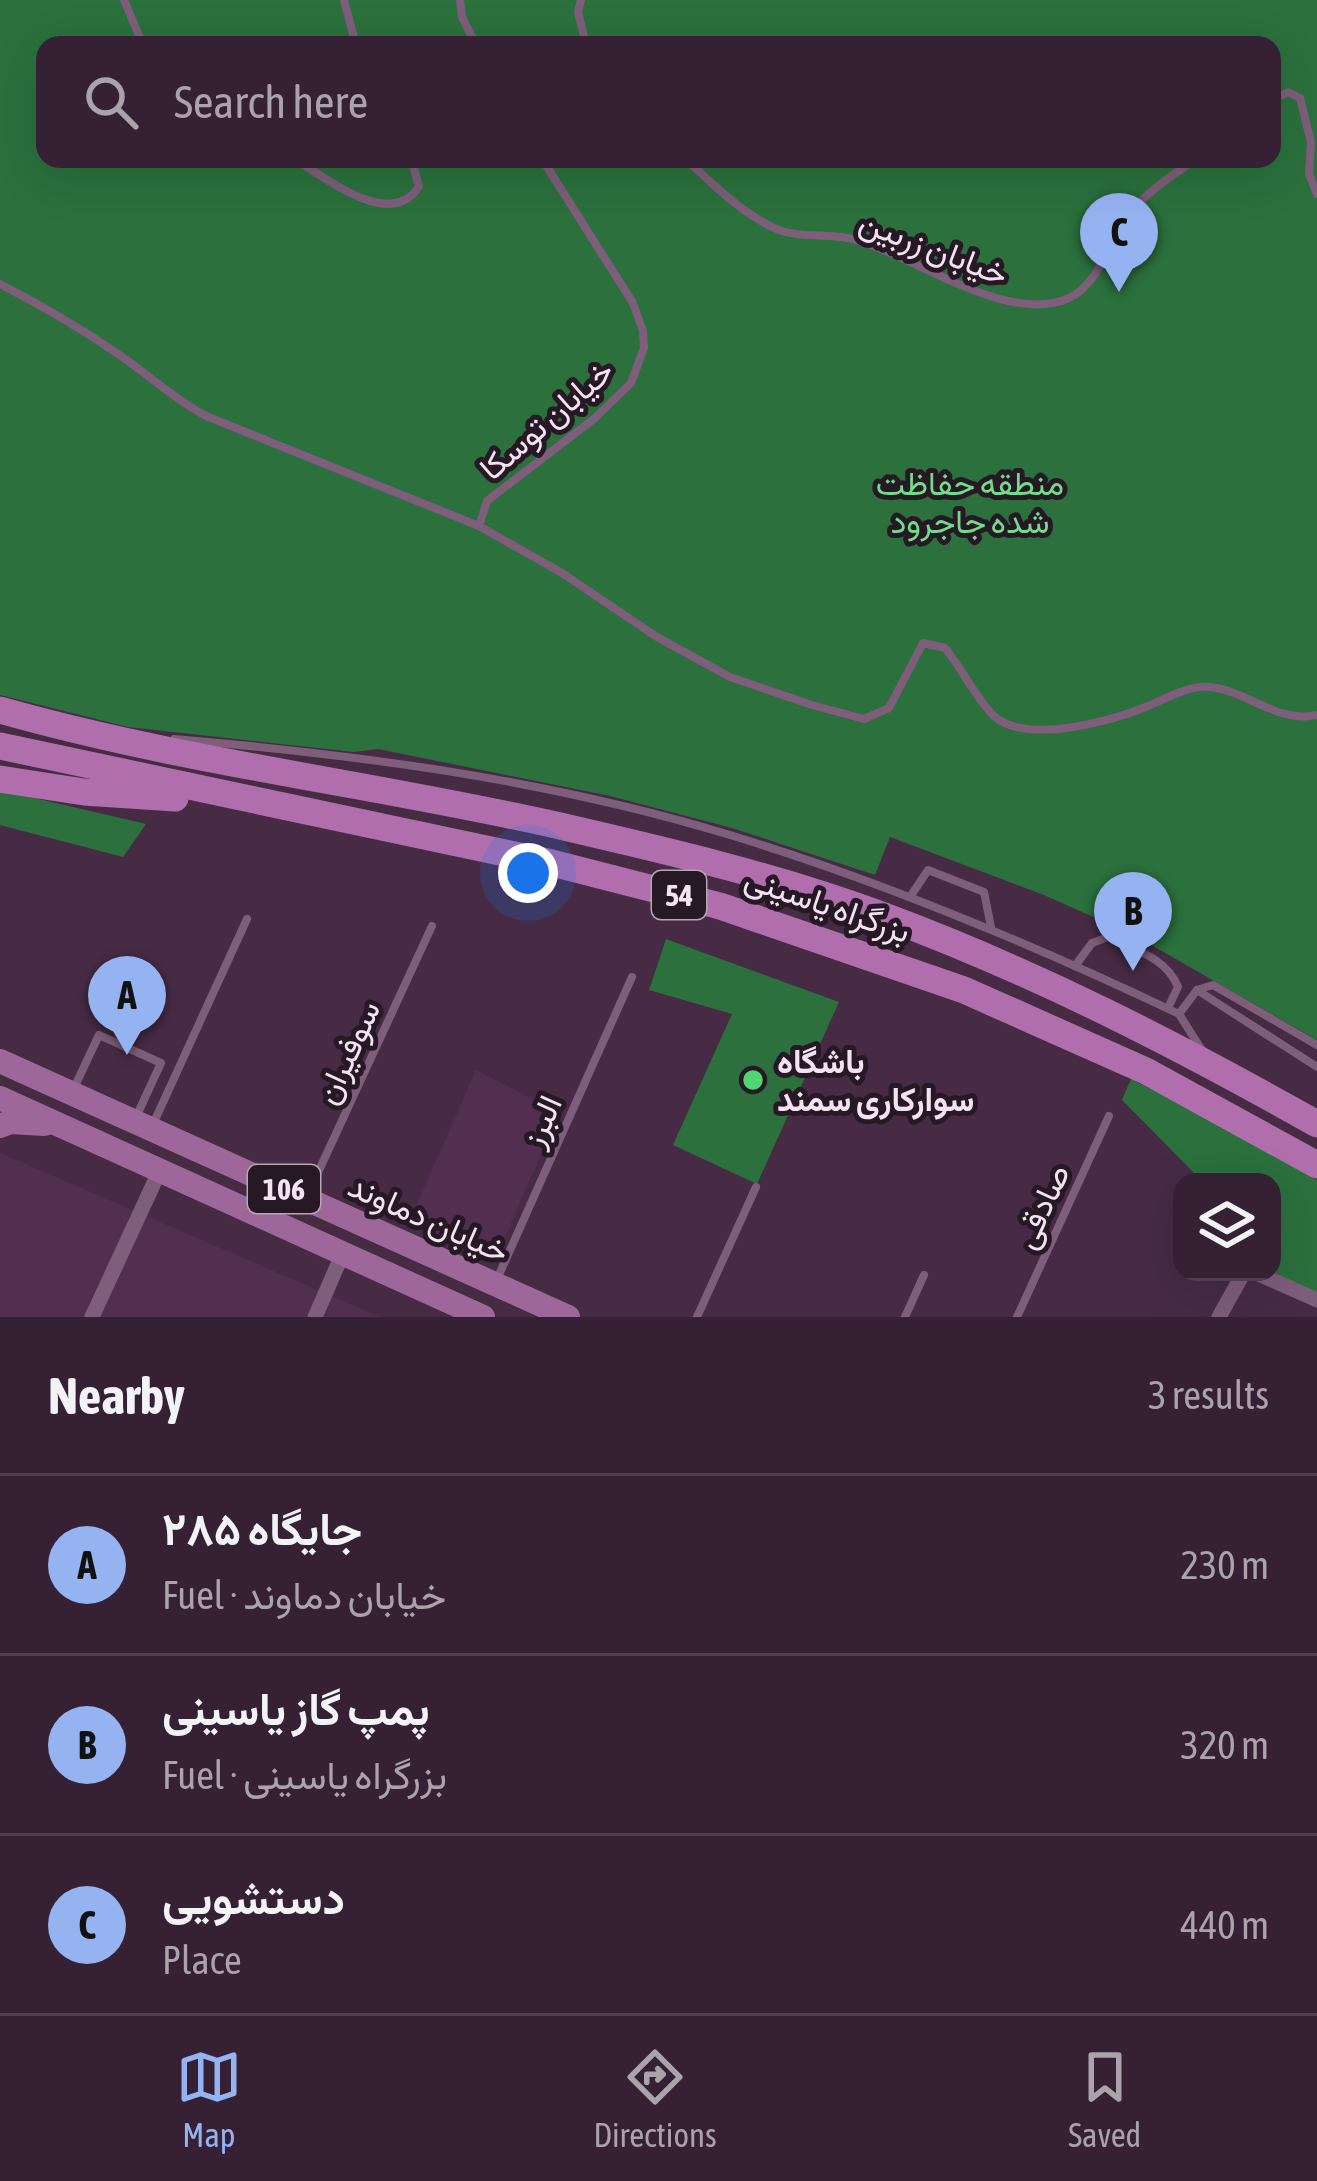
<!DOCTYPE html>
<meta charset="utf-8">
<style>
:root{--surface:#352034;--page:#3d283c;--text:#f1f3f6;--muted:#aaa3ac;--line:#4f3e4f;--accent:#95b2f1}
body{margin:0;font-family:"Asap Condensed",Vazirmatn,sans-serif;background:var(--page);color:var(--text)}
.controls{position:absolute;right:36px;bottom:36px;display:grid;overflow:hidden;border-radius:24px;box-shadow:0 12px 48px #0002}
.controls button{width:108px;height:108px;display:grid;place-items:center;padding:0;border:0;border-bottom:3px solid var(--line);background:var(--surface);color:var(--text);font:60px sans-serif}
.you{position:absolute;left:528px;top:873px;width:42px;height:42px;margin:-30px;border:9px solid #fff;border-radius:50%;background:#1a73e8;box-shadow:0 0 0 18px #1a73e833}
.badge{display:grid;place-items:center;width:78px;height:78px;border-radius:50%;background:var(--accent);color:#111;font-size:39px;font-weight:700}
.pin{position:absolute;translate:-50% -99px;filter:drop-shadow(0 3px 6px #0008)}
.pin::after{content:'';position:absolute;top:63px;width:42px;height:36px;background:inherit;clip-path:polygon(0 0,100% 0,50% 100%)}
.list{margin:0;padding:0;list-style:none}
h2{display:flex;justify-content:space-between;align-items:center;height:156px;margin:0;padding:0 48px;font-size:51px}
h2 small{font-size:39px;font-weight:400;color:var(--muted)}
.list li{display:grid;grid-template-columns:78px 1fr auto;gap:36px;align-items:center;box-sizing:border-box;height:180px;padding:0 48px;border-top:3px solid var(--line)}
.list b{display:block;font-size:45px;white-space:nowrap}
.list p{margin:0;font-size:39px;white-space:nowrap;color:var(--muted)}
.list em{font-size:39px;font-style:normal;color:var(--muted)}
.icon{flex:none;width:66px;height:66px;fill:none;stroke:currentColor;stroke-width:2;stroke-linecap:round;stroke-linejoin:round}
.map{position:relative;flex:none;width:1317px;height:1317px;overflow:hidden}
.search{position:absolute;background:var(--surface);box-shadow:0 12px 48px #0002;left:36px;right:36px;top:36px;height:132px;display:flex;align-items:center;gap:30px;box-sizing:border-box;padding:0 42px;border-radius:24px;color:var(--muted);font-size:45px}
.sheet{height:696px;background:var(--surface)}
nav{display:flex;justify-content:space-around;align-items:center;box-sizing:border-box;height:168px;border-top:3px solid var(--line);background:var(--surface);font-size:33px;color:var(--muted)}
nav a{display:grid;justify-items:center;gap:6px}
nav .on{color:var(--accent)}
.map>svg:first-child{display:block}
.built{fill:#522f50}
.green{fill:#2b703d;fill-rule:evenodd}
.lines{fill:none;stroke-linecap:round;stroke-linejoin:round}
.lane{stroke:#7e5e7b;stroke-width:8}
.street{stroke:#7e5e7b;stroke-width:15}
.primary{stroke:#9d6899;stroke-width:24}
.highway{stroke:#b16ead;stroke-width:27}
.poi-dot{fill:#50d674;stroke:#261925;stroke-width:4.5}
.labels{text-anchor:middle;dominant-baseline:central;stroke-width:10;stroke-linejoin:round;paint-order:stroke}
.shield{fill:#261925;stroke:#b7a6b5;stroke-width:3}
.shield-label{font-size:30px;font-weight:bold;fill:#f5e2f3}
.street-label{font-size:33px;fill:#f5e2f3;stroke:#261925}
.park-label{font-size:33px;fill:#71dc89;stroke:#261925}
.poi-label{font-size:33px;font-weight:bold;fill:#f5e2f3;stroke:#261925;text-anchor:start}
</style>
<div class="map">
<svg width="1317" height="1317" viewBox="0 0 1317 1317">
<rect width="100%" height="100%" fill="#472b45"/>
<g class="built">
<path d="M 476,1070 L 559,1112 L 499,1251 L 488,1256 L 409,1222 Z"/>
<path d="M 0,1153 L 380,1317 L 0,1317 Z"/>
</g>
<g class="green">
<path d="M 0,0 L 1317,0 L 1317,1040 L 1134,935 L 1044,895 L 890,837 L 875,875 L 732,828 L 610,796 L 378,749 L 354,752 L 128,727 L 0,695 ZM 45,45 L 1272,45 L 1272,159 L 45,159 Z"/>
<path d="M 0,790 L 146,824 L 123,857 L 0,825 Z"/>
<path d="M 666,939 L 839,1002 L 757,1184 L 673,1145 L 732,1014 L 649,990 Z"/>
<path d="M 1131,1079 L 1228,1128 L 1317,1180 L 1317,1295 L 1272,1272 L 1272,1182 L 1203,1182 L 1122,1100 Z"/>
</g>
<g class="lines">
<g class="lane">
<path d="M 124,0 L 143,45"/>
<path d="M 344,0 L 356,45"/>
<path d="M 460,0 L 462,17 L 476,45"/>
<path d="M 581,0 L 578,12 L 586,45"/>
<path d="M 1272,100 L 1288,92 L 1300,98 L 1311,142 L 1309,174 L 1317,194"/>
<path d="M 295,159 C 327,179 392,231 419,186 L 411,159"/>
<path d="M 686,159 C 712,184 740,211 772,227 C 798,240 825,232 853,239 C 914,255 1007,326 1069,298 C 1100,284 1111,237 1132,211 C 1149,190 1174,174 1196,159"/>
<path d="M 0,284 C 43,306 82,329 121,356 C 150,376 174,399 206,416 L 479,526 L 562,573 L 657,637 L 730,677 L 812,705 L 864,719 L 889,708 L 923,643 L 945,648 C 961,667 977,700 994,716 C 1026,745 1113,721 1148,706 C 1168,698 1188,685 1210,687 C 1249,691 1277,724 1317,715"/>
<path d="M 479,526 L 487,501 L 595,418 L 631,383 L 644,348 L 643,331 L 633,303 L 542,159"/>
<path d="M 174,739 C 363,755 549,780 730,835 C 885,882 1034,945 1179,1014 L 1197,990 L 1213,985 L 1317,1045"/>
<path d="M 910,897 L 928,870 L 984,892 L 991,927"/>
<path d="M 1075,966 L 1092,943 L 1108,937 C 1135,950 1167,958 1178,987 L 1168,1008"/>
<path d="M 1197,990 L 1317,1067"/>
<path d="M 1179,1014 L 1203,1052"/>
<path d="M 74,1088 L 99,1035 L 161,1063 L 137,1115"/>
<path d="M 154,1122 L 247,919"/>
<path d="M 309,1192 L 432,926"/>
<path d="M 498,1277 L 632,977"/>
<path d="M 697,1317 L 756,1187"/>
<path d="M 905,1317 L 924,1275"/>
<path d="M 1017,1317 L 1109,1116"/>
</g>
<g class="street">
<path d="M 1254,1272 L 1317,1300"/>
<path d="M 92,1317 L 160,1170"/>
<path d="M 315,1317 L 343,1253"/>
<path d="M 1219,1317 L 1244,1272"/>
</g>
<g class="primary">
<path d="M 0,1061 L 568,1317"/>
<path d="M 0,1098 L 483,1317"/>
<path d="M 0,1126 L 10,1122 L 45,1124"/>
</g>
<g class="highway">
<path d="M 0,710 C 183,762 375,784 560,826 C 668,851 780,877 884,916 C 1037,973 1175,1044 1317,1124"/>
<path d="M 0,746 L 552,863 L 720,906 L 964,990 L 1146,1071 L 1317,1165"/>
<path d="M 0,779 L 84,792 L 175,798"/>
</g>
</g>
<circle class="poi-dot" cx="753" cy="1080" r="12"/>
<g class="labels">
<g class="shield">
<rect x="652" y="871" width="54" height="48" rx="9"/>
<rect x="248" y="1165" width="72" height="48" rx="9"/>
</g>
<g class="shield-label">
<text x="679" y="895">54</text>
<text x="284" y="1189">106</text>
</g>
<g class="street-label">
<text transform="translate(934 247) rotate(21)">خیابان زربین</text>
<text transform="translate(546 419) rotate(-41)">خیابان توسکا</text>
<text transform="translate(828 904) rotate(19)">بزرگراه یاسینی</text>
<text transform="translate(347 1052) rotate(-65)">سوفیران</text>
<text transform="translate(541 1121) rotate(-66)">البرز</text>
<text transform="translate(1041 1206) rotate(-65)">صادقی</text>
<text transform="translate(429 1218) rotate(24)">خیابان دماوند</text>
</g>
<g class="park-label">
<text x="970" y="483">منطقه حفاظت<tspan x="970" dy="38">شده جاجرود</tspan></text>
</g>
<g class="poi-label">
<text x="777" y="1061">باشگاه<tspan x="777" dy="38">سوارکاری سمند</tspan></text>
</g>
</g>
</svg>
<div class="controls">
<button><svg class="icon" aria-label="layers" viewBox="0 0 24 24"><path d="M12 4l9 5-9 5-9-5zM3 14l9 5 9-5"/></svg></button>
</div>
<div class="you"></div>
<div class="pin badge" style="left:127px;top:1055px">A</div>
<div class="pin badge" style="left:1133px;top:971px">B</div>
<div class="pin badge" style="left:1119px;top:292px">C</div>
<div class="search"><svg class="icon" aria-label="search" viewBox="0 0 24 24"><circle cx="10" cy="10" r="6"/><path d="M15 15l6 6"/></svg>Search here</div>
</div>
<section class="sheet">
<h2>Nearby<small>3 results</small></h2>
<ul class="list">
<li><span class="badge">A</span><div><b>جایگاه ۲۸۵</b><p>Fuel · خیابان دماوند</p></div><em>230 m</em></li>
<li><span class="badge">B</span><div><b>پمپ گاز یاسینی</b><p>Fuel · بزرگراه یاسینی</p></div><em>320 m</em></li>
<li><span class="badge">C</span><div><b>دستشویی</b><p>Place</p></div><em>440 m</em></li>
</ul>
</section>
<nav>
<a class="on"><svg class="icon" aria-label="map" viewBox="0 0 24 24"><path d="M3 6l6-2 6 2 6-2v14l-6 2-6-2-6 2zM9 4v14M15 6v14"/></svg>Map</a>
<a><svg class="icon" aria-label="directions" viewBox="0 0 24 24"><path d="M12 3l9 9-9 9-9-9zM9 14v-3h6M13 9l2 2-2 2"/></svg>Directions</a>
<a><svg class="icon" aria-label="saved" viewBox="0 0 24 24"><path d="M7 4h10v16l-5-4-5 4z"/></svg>Saved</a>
</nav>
